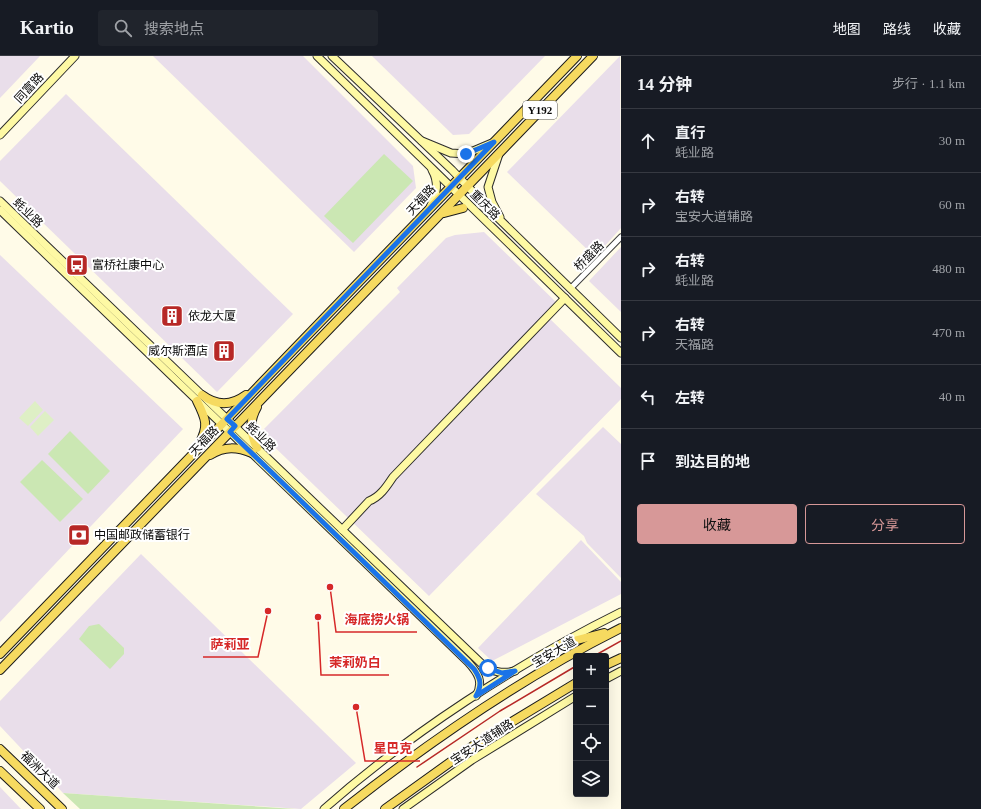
<!DOCTYPE html>
<html lang="zh">
<meta charset="utf-8">
<style>
:root{--surface:#171b24;--page:#20242c;--text:#f1f3f6;--muted:#9ea1a6;--line:#363941;--accent:#d79898}
body{margin:0;font-family:"Times New Roman","Noto Sans SC",serif;background:var(--page);color:var(--text)}
.controls{position:absolute;right:12px;bottom:12px;display:grid;overflow:hidden;border-radius:4px;box-shadow:0 4px 16px #0002}
.controls button{width:36px;height:36px;display:grid;place-items:center;padding:0;border:0;border-bottom:1px solid var(--line);background:var(--surface);color:var(--text);font:20px sans-serif}
.stop{position:absolute;width:12px;height:12px;margin:-9px;border:3px solid #1a73e8;border-radius:50%;background:#fff}
.stop.end{background:#1a73e8;border-color:#fff;box-shadow:0 1px 4px #0008}
.list{margin:0;padding:0;list-style:none}
h2{display:flex;justify-content:space-between;align-items:center;height:52px;margin:0;padding:0 16px;font-size:17px}
h2 small{font-size:13px;font-weight:400;color:var(--muted)}
.list li{display:grid;grid-template-columns:26px 1fr auto;gap:12px;align-items:center;box-sizing:border-box;height:64px;padding:0 16px;border-top:1px solid var(--line)}
.list b{display:block;font-size:15px;white-space:nowrap}
.list p{margin:0;font-size:13px;white-space:nowrap;color:var(--muted)}
.list em{font-size:13px;font-style:normal;color:var(--muted)}
.actions{display:flex;gap:8px;padding:12px 16px}
.actions a{flex:1;padding:9px 0;border:1px solid var(--accent);border-radius:4px;text-align:center;font-size:14px;color:var(--accent)}
.actions .main{background:var(--accent);color:#111}
.icon{flex:none;width:22px;height:22px;fill:none;stroke:currentColor;stroke-width:2;stroke-linecap:round;stroke-linejoin:round}
.map{position:relative;flex:none;width:621px;height:753px;overflow:hidden}
header{display:flex;align-items:center;gap:24px;box-sizing:border-box;height:56px;padding:0 20px;background:var(--surface);border-bottom:1px solid var(--line)}
header strong{font-size:19px}
nav{display:flex;gap:22px;margin-inline-start:auto;font-size:14px}
.search{width:280px;height:36px;background:var(--page);display:flex;align-items:center;gap:10px;box-sizing:border-box;padding:0 14px;border-radius:4px;color:var(--muted);font-size:15px}
main{display:flex}
aside{flex:1;background:var(--surface)}
.map>svg:first-child{display:block}
.industrial{fill:#e9deea}
.green{fill:#cbe7b3}
.pitch{fill:#deefc5}
.lines{fill:none;stroke-linecap:round;stroke-linejoin:round}
.street-casing{stroke:#3d3d3d;stroke-width:7}
.secondary-casing{stroke:#2c2c2c;stroke-width:9}
.primary-casing{stroke:#1b1b1b;stroke-width:10}
.street{stroke:#fff;stroke-width:5}
.secondary{stroke:#fef9a4;stroke-width:7}
.primary{stroke:#f6da60;stroke-width:8}
.rail{stroke:#b72826;stroke-width:1.5}
.route{stroke:#1a73e8;stroke-width:5}
.labels{text-anchor:middle;dominant-baseline:central;stroke-width:4;stroke-linejoin:round;paint-order:stroke}
.shield{fill:#fff;stroke:#545454;stroke-width:1}
.shield-label{font-size:11px;font-weight:bold;fill:#0a0a0a}
.street-label{font-size:12px;fill:#0a0a0a;stroke:#fff}
.poi-label{font-size:12px;fill:#0a0a0a;stroke:#fff;text-anchor:start}
.leader{fill:none;stroke:#d62828;stroke-width:1.5}
.callout-dot{fill:#d62828;stroke:#fff;stroke-width:1.5}
.callout-label{font-size:13px;text-anchor:middle;font-weight:bold;fill:#d62828;stroke:#fff;stroke-width:4;stroke-linejoin:round;paint-order:stroke}
</style>
<header>
<strong>Kartio</strong>
<div class="search"><svg class="icon" aria-label="search" viewBox="0 0 24 24"><circle cx="10" cy="10" r="6"/><path d="M15 15l6 6"/></svg>搜索地点</div>
<nav><a>地图</a><a>路线</a><a>收藏</a></nav>
</header>
<main>
<div class="map">
<svg width="621" height="753" viewBox="0 0 621 753">
<rect width="100%" height="100%" fill="#fffbe8"/>
<g class="industrial">
<path d="M 0,0 L 40,0 L 0,42 Z"/>
<path d="M 153,0 L 303,0 L 413,110 L 416,132 L 354,196 Z"/>
<path d="M 372,0 L 545,0 L 469,78 L 453,79 Z"/>
<path d="M 620,0 L 621,172 L 595,201 L 507,116 Z"/>
<path d="M 66,38 L 293,258 L 217,336 L 0,125 L 0,105 Z"/>
<path d="M 484,176 L 559,249 L 548,261 L 621,332 L 621,343 L 429,540 L 260,377 L 400,236 L 397,232 L 446,182 L 455,179 Z"/>
<path d="M 621,191 L 621,256 L 589,225 Z"/>
<path d="M 0,199 L 183,373 L 0,566 Z"/>
<path d="M 603,371 L 621,388 L 621,522 L 587,487 L 584,480 L 536,438 Z"/>
<path d="M 581,484 L 621,526 L 621,538 L 492,605 L 478,592 Z"/>
<path d="M 141,498 L 356,707 L 301,753 L 63,737 L 0,670 L 0,645 Z"/>
<path d="M 0,731 L 21,753 L 0,753 Z"/>
</g>
<g class="green">
<path d="M 384,98 L 413,125 L 353,187 L 324,160 Z"/>
<path d="M 70,375 L 110,415 L 88,438 L 48,398 Z"/>
<path d="M 42,404 L 83,443 L 60,466 L 20,426 Z"/>
<path d="M 99,568 L 124,592 L 124,598 L 110,613 L 79,583 L 89,570 Z"/>
<path d="M 63,737 L 295,753 L 80,753 Z"/>
</g>
<g class="pitch">
<path d="M 35,345 L 43,354 L 28,370 L 19,362 Z"/>
<path d="M 45,355 L 54,364 L 38,380 L 30,371 Z"/>
</g>
<g class="lines">
<g class="street-casing">
<path id="street" d="M 570,233 L 621,181"/>
</g>
<g class="secondary-casing">
<g id="secondary">
<path d="M 317,0 L 621,297"/>
<path d="M 332,0 L 452,114 L 495,159 L 621,282"/>
<path d="M 0,79 L 75,0"/>
<path d="M 422,85 L 451,97 L 466,98 L 492,87"/>
<path d="M 499,98 L 488,131 L 492,146 L 500,161"/>
<path d="M 0,145 L 483,609 C 493,616 502,618 515,615"/>
<path d="M 430,151 C 437,139 439,126 432,114"/>
<path d="M 0,154 L 468,606 C 478,617 484,626 476,640"/>
<path d="M 342,474 L 369,445 C 380,441 387,430 393,421 L 565,242"/>
<path d="M 606,623 L 621,615"/>
<path d="M 324,753 C 410,677 518,607 621,556"/>
<path d="M 403,753 L 472,704 L 576,640"/>
</g>
</g>
<g class="primary-casing">
<g id="primary">
<path d="M 444,157 L 463,152"/>
<path d="M 202,339 C 217,350 231,350 246,339"/>
<path d="M 197,345 C 206,363 209,370 199,388"/>
<path d="M 257,351 C 249,365 250,377 257,392"/>
<path d="M 210,399 C 225,390 237,391 252,397"/>
<path d="M 562,588 L 604,577"/>
<path d="M 0,598 L 577,0"/>
<path d="M 606,609 L 621,602"/>
<path d="M 0,614 L 593,0"/>
<path d="M 0,693 L 62,753"/>
<path d="M 0,715 L 40,753"/>
<path d="M 344,753 C 430,685 523,621 621,572"/>
<path d="M 385,753 L 477,687 L 576,627"/>
</g>
</g>
<use href="#street" class="street"/>
<use href="#secondary" class="secondary"/>
<use href="#primary" class="primary"/>
<g class="rail">
<path d="M 594,600 L 621,585"/>
<path d="M 417,711 L 500,655 L 576,610"/>
</g>
</g>
<g class="lines">
<path class="route" d="M 466,98 L 494,86 L 227,363 L 235,370 L 230,376 L 474,613 C 481,623 482,629 476,640 L 515,615 L 502,617 L 488,612"/>
</g>
<defs>
<g id="bus-square" transform="scale(1.15)"><rect x="-9" y="-9" width="18" height="18" rx="4" fill="#b72826" stroke="#fff"/><path d="M-5-6H5V4H4V6H2V4H-2V6H-4V4H-5ZM-3.5-4V0h7V-4ZM-3.5 1.2v1.5H-2V1.2ZM2 1.2v1.5H3.5V1.2Z" fill="#fff"/></g>
<g id="building-square" transform="scale(1.15)"><rect x="-9" y="-9" width="18" height="18" rx="4" fill="#b72826" stroke="#fff"/><path d="M-4-6H4V6H1V3H-1V6H-4ZM-2.5-4.3h1.7v1.8h-1.7ZM.8-4.3h1.7v1.8H.8ZM-2.5-1h1.7V.8h-1.7ZM.8-1h1.7V.8H.8Z" fill="#fff"/></g>
<g id="bank-square" transform="scale(1.15)"><rect x="-9" y="-9" width="18" height="18" rx="4" fill="#b72826" stroke="#fff"/><path d="M-6-4H6V4H-6ZM0-2.3a2.3 2.3 0 1 0 0 4.6a2.3 2.3 0 1 0 0-4.6Z" fill="#fff"/></g>
</defs>
<g fill-rule="evenodd">
<use href="#bus-square" x="77" y="209"/>
<use href="#building-square" x="172" y="260"/>
<use href="#building-square" x="224" y="295"/>
<use href="#bank-square" x="79" y="479"/>
</g>
<g class="labels">
<rect class="shield" x="523" y="45" width="34" height="18" rx="3"/>
<g class="shield-label">
<text x="540" y="54">Y192</text>
</g>
<g class="street-label">
<text transform="translate(29 32) rotate(-47)">同富路</text>
<text transform="translate(421 144) rotate(-47)">天福路</text>
<text transform="translate(485 149) rotate(45)">重庆路</text>
<text transform="translate(28 157) rotate(44)">蚝业路</text>
<text transform="translate(589 200) rotate(-45)">桥盛路</text>
<text transform="translate(261 381) rotate(44)">蚝业路</text>
<text transform="translate(204 385) rotate(-46)">天福路</text>
<text transform="translate(554 596) rotate(-30)">宝安大道</text>
<text transform="translate(482 686) rotate(-33)">宝安大道辅路</text>
<text transform="translate(40 714) rotate(44)">福洲大道</text>
</g>
<g class="poi-label">
<text x="92" y="209">富桥社康中心</text>
<text x="188" y="260">依龙大厦</text>
<text x="208" y="295" text-anchor="end">威尔斯酒店</text>
<text x="94" y="479">中国邮政储蓄银行</text>
</g>
</g>
<path class="leader" d="M330 531L336 576H417M268 555L258 601H203M318 561L321 619H389M356 651L365 705H420"/>
<g class="callout-dot">
<circle cx="330" cy="531" r="4"/>
<circle cx="268" cy="555" r="4"/>
<circle cx="318" cy="561" r="4"/>
<circle cx="356" cy="651" r="4"/>
</g>
<g class="callout-label">
<text x="377" y="568">海底捞火锅</text>
<text x="230" y="593">萨莉亚</text>
<text x="355" y="611">茉莉奶白</text>
<text x="393" y="697">星巴克</text>
</g>
</svg>
<div class="controls">
<button>+</button>
<button>−</button>
<button><svg class="icon" aria-label="locate" viewBox="0 0 24 24"><circle cx="12" cy="12" r="6"/><path d="M12 2v4M12 18v4M2 12h4M18 12h4"/></svg></button>
<button><svg class="icon" aria-label="layers" viewBox="0 0 24 24"><path d="M12 4l9 5-9 5-9-5zM3 14l9 5 9-5"/></svg></button>
</div>
<div class="stop" style="left:488px;top:612px"></div>
<div class="stop end" style="left:466px;top:98px"></div>
</div>
<aside>
<h2>14 分钟<small>步行 · 1.1 km</small></h2>
<ul class="list">
<li><svg class="icon" aria-label="ahead" viewBox="0 0 24 24"><path d="M12 20V5M6 11l6-6 6 6"/></svg><div><b>直行</b><p>蚝业路</p></div><em>30 m</em></li>
<li><svg class="icon" aria-label="right" viewBox="0 0 24 24"><path d="M7 20v-9h11M14 6l5 5-5 5"/></svg><div><b>右转</b><p>宝安大道辅路</p></div><em>60 m</em></li>
<li><svg class="icon" aria-label="right" viewBox="0 0 24 24"><path d="M7 20v-9h11M14 6l5 5-5 5"/></svg><div><b>右转</b><p>蚝业路</p></div><em>480 m</em></li>
<li><svg class="icon" aria-label="right" viewBox="0 0 24 24"><path d="M7 20v-9h11M14 6l5 5-5 5"/></svg><div><b>右转</b><p>天福路</p></div><em>470 m</em></li>
<li><svg class="icon" aria-label="left" viewBox="0 0 24 24"><path d="M17 20v-9H6M10 6l-5 5 5 5"/></svg><div><b>左转</b></div><em>40 m</em></li>
<li><svg class="icon" aria-label="arrive" viewBox="0 0 24 24"><path d="M6 21V4h12l-3 4 3 4H6"/></svg><div><b>到达目的地</b></div></li>
</ul>
<div class="actions"><a class="main">收藏</a><a>分享</a></div>
</aside>
</main>
